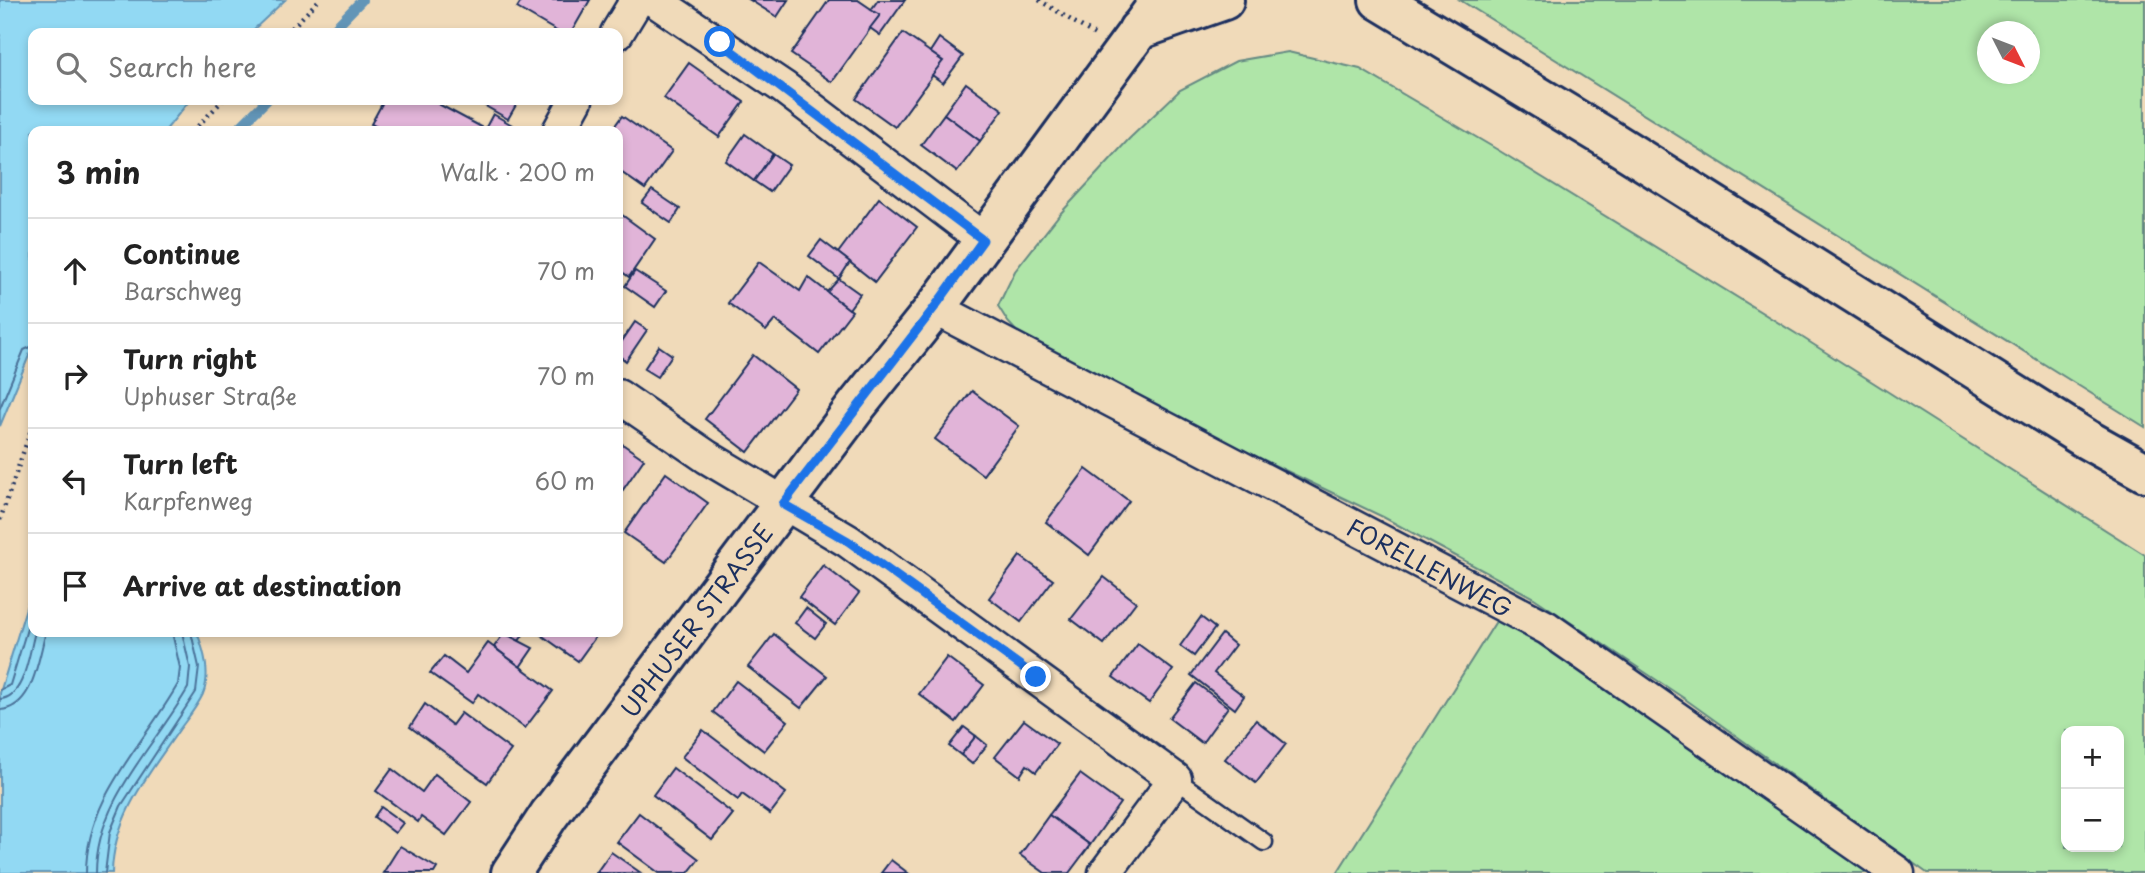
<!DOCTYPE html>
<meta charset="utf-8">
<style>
:root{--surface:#fff;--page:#f6f6f6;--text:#222;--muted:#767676;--line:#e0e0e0}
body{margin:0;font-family:"Playpen Sans",sans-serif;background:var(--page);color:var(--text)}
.controls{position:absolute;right:21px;bottom:21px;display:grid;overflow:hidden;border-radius:14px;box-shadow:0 4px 10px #0003}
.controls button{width:63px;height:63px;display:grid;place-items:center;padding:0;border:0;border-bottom:2px solid var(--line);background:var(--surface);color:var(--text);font:35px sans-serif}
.compass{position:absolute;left:1977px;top:21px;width:63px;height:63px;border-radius:50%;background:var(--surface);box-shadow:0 4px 10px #0003;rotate:132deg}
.stop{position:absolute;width:21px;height:21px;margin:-16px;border:5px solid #1a73e8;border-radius:50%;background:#fff}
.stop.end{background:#1a73e8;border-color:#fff;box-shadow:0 2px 7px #0008}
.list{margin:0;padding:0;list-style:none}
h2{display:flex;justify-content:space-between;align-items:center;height:91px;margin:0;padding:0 28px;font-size:30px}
h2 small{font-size:23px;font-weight:400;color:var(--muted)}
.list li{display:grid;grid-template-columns:46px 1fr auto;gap:21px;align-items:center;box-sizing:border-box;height:105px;padding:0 28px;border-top:2px solid var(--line)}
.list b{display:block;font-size:26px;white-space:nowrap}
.list p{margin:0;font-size:23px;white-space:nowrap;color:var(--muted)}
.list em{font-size:23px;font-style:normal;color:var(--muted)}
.icon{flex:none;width:38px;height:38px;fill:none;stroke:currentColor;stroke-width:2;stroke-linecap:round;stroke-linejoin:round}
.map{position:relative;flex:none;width:2145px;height:873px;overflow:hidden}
.search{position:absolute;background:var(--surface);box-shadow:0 4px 10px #0003;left:28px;top:28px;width:595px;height:77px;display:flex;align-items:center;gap:18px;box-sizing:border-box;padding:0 24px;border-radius:14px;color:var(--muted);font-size:26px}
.panel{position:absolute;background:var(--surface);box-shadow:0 4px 10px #0003;left:28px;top:126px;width:595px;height:511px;border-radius:14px}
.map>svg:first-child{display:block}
.green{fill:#afe5a8;stroke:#658a83;stroke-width:2;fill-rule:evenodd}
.water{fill:#92d9f3;stroke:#6295b7;stroke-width:2}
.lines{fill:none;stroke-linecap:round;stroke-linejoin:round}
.shore{stroke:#4b739a;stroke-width:2}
.stream{stroke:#6295b7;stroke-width:10}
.building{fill:#e1b4d8;stroke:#1b2f5e;stroke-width:2}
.service-casing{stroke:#1b2f5e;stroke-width:21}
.minor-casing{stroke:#1b2f5e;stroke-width:37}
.tertiary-casing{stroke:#1b2f5e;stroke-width:44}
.motorway-casing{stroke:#1b2f5e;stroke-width:44}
.path{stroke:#1b2f5e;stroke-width:4.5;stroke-dasharray:2 5;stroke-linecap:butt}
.service{stroke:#f0dab9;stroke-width:16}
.minor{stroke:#f0dab9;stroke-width:32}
.tertiary{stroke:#f0dab9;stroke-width:38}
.motorway{stroke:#f0dab9;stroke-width:38}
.route{stroke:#1a73e8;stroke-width:9}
.labels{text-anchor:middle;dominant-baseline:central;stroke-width:5;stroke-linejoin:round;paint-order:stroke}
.street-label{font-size:24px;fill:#1b2f5e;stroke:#f0dab9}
</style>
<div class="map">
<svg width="2145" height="873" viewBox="0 0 2145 873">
<rect width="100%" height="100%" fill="#f0dab9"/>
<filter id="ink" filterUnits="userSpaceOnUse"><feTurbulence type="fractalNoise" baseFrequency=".0143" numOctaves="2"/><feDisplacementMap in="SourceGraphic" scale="14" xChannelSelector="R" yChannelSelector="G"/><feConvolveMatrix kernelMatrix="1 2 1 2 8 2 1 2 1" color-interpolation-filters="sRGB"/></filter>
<g filter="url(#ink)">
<g class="green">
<path d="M 1460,0 L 2145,0 L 2145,427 ZM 1988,32 L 2030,32 L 2030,74 L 1988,74 Z"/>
<path d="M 1288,52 L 1360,69 L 1498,150 L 1800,336 L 2145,555 L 2145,873 L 1927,873 L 1685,699 L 1534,598 L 1383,517 L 1034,350 L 1008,322 L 998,306 L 1015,271 L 1059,215 L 1129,139 L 1180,90 L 1236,61 ZM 2066,731 L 2119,731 L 2119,847 L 2066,847 Z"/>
<path d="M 1507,604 L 1898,873 L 1337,873 Z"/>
</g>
<g class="water">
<path d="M 0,0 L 285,0 L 250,33 L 33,33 L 33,100 L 190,100 L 165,131 L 33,131 L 33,346 L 0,426 Z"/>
<path d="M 33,585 L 33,632 L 197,632 C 204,651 211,674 203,694 C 197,707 187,719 179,730 C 149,774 113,817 112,873 L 0,873 L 0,693 Z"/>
</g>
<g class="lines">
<g class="shore">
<path d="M 0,408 L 24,350 L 33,346"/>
<path d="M 0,690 L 10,685 L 33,609"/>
<path d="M 0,699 C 25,698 29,652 35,632"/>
<path d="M 0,710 C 34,708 38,658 46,632"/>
<path d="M 86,873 C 86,797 143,746 178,684 L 180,668 L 172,632"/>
<path d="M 96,873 C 96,800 154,748 188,688 L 190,667 L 182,632"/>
<path d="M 105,873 L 110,832 L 121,806 L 196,692 L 199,667 L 191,632"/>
</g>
<g class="stream">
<path d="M 330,33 L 362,0"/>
<path d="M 236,131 L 267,100"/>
</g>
</g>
<g class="building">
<path d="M 522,0 L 590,0 L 571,33 L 560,33 L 517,8 Z"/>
<path d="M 750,0 L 788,0 L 777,17 Z"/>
<path d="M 829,0 L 858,0 L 880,15 L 832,82 L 791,54 Z"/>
<path d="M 878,0 L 905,0 L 880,35 L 870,28 L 880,15 L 871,10 Z"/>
<path d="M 903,33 L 943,61 L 895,127 L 856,99 Z"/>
<path d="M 939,38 L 963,56 L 943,83 L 932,75 L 943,61 L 930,52 Z"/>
<path d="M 689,63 L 744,102 L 719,137 L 664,98 Z"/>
<path d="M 966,83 L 1003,110 L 980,141 L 944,114 Z"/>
<path d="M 384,100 L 431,100 L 489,131 L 385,131 L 371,124 Z"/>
<path d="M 475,100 L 519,100 L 508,119 Z"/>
<path d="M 493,114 L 519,129 L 489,131 L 485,129 Z"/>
<path d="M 944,114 L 980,141 L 957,172 L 921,145 Z"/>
<path d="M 622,116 L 672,151 L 645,189 L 618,170 L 618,131 L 611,131 Z"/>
<path d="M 745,134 L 773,154 L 754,181 L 726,161 Z"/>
<path d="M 773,154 L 789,165 L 770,192 L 754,181 Z"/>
<path d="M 652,190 L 680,209 L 671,223 L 642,203 Z"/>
<path d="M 879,198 L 917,227 L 875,282 L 838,253 Z"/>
<path d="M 618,212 L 655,239 L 629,277 L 618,269 Z"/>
<path d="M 821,240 L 850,262 L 839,279 L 809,256 Z"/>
<path d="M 759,262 L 800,291 L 808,277 L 852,311 L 819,354 L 775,320 L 766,331 L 728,303 Z"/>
<path d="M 635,271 L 666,291 L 655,307 L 625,286 Z"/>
<path d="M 839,279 L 860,294 L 849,309 L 827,292 Z"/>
<path d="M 635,322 L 647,330 L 626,361 L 618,355 L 618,347 Z"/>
<path d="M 659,346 L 672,355 L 657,377 L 644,369 Z"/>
<path d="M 753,355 L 796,389 L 748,452 L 705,419 Z"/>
<path d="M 972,391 L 1019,426 L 983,475 L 935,439 Z"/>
<path d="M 618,441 L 644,459 L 618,497 Z"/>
<path d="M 1086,469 L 1129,501 L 1089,555 L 1046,522 Z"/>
<path d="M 666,473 L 708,503 L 666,562 L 624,533 Z"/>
<path d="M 1020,556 L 1053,580 L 1021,622 L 989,598 Z"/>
<path d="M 823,565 L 859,593 L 835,625 L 799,597 Z"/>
<path d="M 1104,577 L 1136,602 L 1104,644 L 1071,619 Z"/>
<path d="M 806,608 L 826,624 L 815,638 L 795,623 Z"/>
<path d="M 1201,617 L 1215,628 L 1194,656 L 1180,646 Z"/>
<path d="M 502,632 L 525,632 L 519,641 Z"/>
<path d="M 537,632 L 599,632 L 578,661 Z"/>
<path d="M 504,633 L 533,648 L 520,667 L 494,647 Z"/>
<path d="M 774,634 L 827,676 L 801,708 L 748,667 Z"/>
<path d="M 1222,634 L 1235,645 L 1214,673 L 1244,696 L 1235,709 L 1191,675 Z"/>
<path d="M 488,643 L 553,691 L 525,728 L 478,694 L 472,703 L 430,673 L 444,656 L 466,673 Z"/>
<path d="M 1138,644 L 1173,670 L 1149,703 L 1113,677 Z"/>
<path d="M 947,657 L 984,685 L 956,722 L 919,694 Z"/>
<path d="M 736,681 L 788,721 L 764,751 L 713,712 Z"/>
<path d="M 1196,683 L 1228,707 L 1202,743 L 1169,718 Z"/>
<path d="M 425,704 L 452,725 L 461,713 L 511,750 L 487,783 L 410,727 Z"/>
<path d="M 1024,720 L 1057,744 L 1036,772 L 1027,765 L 1020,776 L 995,757 Z"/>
<path d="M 1256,720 L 1286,744 L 1256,783 L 1225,759 Z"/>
<path d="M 964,727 L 976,736 L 961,755 L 949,746 Z"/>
<path d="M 703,730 L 786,793 L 770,814 L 742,794 L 738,800 L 682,757 Z"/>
<path d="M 976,736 L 987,745 L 972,764 L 961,755 Z"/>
<path d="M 673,768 L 733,814 L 712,840 L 653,795 Z"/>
<path d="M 392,769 L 422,792 L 435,774 L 471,802 L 446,835 L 421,817 L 418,822 L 376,791 Z"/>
<path d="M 1080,774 L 1120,803 L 1090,845 L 1049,815 Z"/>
<path d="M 381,807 L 403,823 L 395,833 L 374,817 Z"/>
<path d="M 639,813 L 699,859 L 688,873 L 659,873 L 617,842 Z"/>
<path d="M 1049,815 L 1090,845 L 1069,873 L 1045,873 L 1020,855 Z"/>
<path d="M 400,846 L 437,868 L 434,873 L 383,873 Z"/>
<path d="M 611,852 L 641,873 L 596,873 Z"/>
<path d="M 891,860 L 908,873 L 881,873 Z"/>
</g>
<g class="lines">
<g class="service-casing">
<path id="service" d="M 1175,779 L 1264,842"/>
</g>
<g class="minor-casing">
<g id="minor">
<path d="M 654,0 L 783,87 L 983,239"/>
<path d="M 617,33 L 637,0"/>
<path d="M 559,131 L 576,100"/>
<path d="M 935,308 L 1547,628 L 1898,873"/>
<path d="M 618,396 L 707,457 L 848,541 L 1175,779 L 1105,873"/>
</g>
</g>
<g class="tertiary-casing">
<path id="tertiary" d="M 511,873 L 549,815 L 858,404 L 935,308 L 1161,0"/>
</g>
<g class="motorway-casing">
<g id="motorway">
<path d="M 1379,0 L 1602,135 L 2086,439 L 2145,472"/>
<path d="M 1138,30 L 1224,0"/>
</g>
</g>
<g class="path">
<path d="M 1039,0 L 1095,35"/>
<path d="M 287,33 L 319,0"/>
<path d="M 193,131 L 223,100"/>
<path d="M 0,520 L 33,424"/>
</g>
<use href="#service" class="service"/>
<use href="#minor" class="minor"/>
<use href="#tertiary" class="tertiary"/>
<use href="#motorway" class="motorway"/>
</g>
</g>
<g class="lines" filter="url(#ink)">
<path class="route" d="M 720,42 L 983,240 L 934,308 L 783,504 L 848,541 L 1036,677"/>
</g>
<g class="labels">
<g class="street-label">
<text transform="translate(1430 567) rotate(28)">FORELLENWEG</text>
<text transform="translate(696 620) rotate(-53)">UPHUSER STRASSE</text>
</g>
</g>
</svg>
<div class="controls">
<button>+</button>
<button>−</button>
</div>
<svg class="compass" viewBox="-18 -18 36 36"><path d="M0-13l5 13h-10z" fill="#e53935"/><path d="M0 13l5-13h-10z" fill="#767676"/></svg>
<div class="stop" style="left:720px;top:42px"></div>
<div class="stop end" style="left:1036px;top:677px"></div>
<div class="search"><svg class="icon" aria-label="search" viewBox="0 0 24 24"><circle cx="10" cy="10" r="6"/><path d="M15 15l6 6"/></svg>Search here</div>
<section class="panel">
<h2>3 min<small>Walk · 200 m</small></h2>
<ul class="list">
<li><svg class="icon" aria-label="ahead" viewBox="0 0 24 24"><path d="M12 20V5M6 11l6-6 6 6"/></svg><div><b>Continue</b><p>Barschweg</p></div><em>70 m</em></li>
<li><svg class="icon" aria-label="right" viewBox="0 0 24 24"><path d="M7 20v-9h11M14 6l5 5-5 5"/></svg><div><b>Turn right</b><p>Uphuser Straße</p></div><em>70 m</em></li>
<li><svg class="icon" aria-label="left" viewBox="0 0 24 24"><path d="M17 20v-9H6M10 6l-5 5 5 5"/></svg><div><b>Turn left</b><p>Karpfenweg</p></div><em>60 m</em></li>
<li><svg class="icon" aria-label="arrive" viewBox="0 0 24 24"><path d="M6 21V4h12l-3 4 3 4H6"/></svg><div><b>Arrive at destination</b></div></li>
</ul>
</section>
</div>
